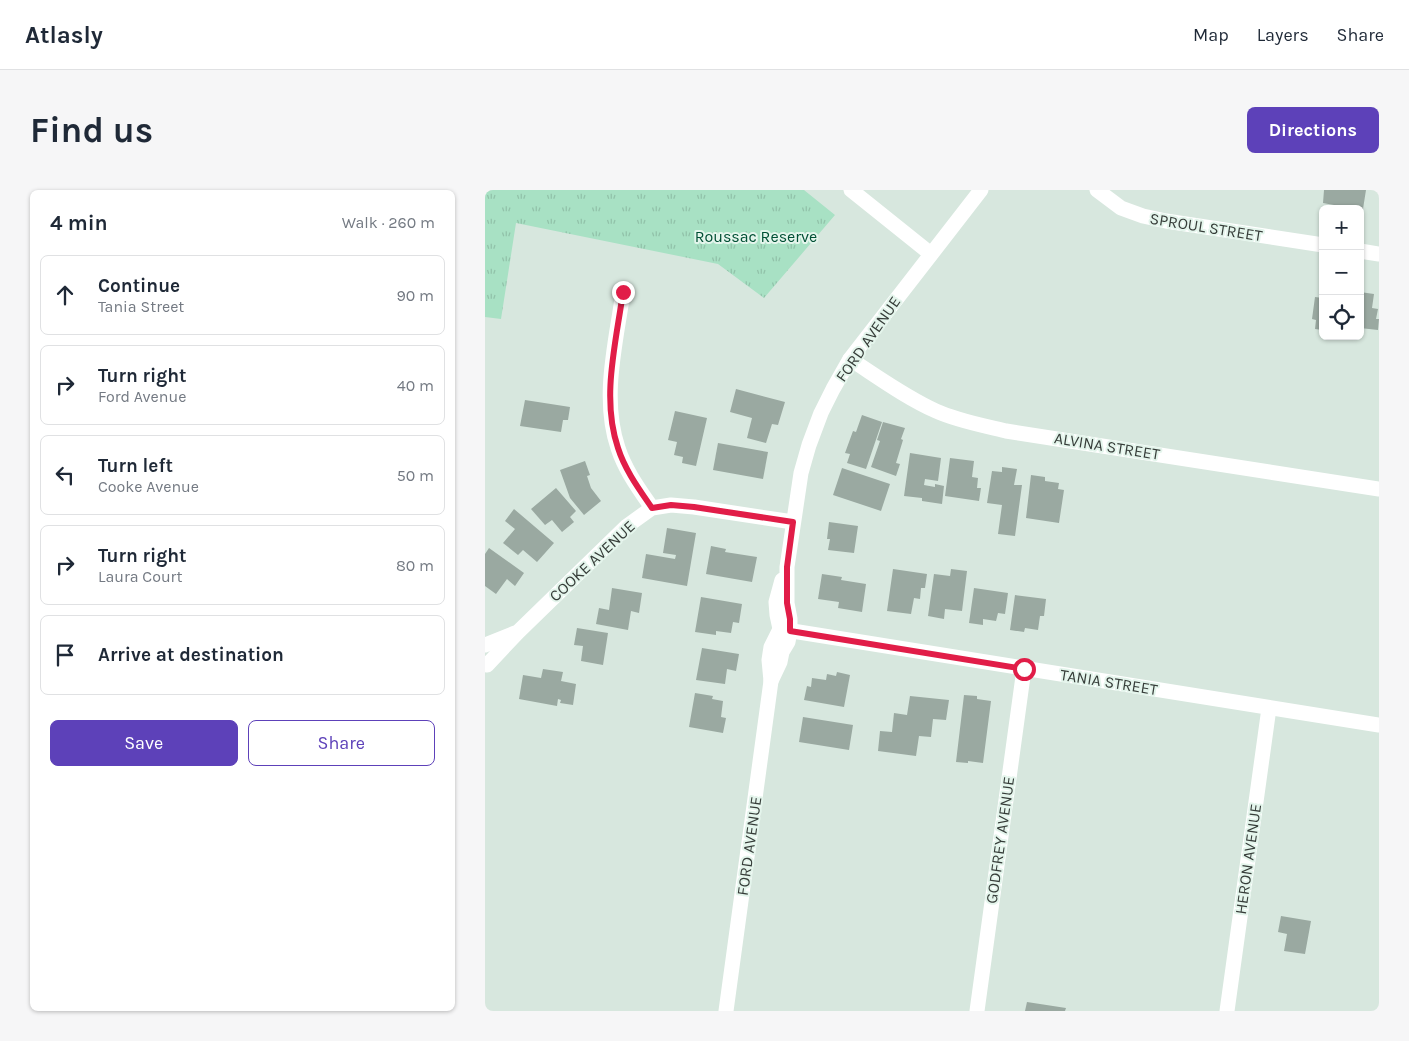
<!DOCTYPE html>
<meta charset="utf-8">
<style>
:root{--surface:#fff;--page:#f6f6f7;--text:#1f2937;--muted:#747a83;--line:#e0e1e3;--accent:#5d41b9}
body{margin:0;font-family:Karla,sans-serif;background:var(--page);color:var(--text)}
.controls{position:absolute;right:15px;top:15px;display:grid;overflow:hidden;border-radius:8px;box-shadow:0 1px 4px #0004}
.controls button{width:45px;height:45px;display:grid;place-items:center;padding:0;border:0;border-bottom:1px solid var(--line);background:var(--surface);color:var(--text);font:25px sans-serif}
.stop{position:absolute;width:15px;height:15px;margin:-11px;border:4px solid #e11d48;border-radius:50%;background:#fff}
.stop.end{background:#e11d48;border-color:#fff;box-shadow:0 1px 5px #0008}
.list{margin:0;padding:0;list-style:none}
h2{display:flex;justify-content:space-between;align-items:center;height:65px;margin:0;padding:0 20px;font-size:21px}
h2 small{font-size:16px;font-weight:400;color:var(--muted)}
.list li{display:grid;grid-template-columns:32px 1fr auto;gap:15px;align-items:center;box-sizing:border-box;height:80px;margin:0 10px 10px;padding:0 10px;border:1px solid var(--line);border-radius:8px}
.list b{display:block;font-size:19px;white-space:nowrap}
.list p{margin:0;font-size:16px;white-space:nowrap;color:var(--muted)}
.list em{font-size:16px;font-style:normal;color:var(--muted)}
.actions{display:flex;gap:10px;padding:15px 20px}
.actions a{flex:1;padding:11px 0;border:1px solid var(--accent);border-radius:8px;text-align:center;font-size:18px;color:var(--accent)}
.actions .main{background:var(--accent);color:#fff}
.icon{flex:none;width:28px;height:28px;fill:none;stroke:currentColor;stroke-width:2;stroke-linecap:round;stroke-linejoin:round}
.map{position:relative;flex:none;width:894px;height:821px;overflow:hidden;border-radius:8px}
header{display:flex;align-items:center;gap:30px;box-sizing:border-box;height:70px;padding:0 25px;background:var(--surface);border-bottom:1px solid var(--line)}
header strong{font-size:24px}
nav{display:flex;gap:28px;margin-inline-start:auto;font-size:18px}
.intro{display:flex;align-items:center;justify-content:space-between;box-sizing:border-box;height:120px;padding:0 30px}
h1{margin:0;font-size:35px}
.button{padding:12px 22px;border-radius:8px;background:var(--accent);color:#fff;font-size:18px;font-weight:700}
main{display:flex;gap:30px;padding:0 30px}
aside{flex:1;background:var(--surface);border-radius:8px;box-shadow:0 1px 4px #0004}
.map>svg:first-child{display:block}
.park{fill:url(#park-tufts)}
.building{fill:#9aa9a1}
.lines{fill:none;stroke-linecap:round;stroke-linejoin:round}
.street{stroke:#fff;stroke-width:15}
.route{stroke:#e11d48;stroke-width:6}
.labels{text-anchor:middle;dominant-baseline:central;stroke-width:4;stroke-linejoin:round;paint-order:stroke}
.street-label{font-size:16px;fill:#363d39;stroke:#e4f5ec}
.park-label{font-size:16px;fill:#004f34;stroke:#e4f5ec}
</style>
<header>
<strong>Atlasly</strong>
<nav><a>Map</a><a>Layers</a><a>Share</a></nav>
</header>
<div class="intro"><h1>Find us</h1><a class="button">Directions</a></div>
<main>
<aside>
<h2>4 min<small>Walk · 260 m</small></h2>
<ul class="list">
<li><svg class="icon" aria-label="ahead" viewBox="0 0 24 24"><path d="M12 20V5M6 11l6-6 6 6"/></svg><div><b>Continue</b><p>Tania Street</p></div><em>90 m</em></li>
<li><svg class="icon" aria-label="right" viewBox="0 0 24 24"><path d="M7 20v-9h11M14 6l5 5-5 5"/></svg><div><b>Turn right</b><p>Ford Avenue</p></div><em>40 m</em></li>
<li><svg class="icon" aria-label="left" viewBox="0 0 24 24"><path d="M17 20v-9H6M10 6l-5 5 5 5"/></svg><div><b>Turn left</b><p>Cooke Avenue</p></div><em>50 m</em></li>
<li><svg class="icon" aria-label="right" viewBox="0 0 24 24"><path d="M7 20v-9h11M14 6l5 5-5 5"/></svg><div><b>Turn right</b><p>Laura Court</p></div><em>80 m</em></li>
<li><svg class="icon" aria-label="arrive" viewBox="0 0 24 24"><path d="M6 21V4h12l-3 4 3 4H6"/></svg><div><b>Arrive at destination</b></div></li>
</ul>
<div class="actions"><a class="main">Save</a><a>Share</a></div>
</aside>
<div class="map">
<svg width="894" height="821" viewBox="0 0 894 821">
<defs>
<pattern id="park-tufts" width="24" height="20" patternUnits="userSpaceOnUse" patternTransform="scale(1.25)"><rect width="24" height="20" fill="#a8e1c4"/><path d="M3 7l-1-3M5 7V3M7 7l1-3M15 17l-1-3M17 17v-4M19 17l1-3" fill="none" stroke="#91c2a9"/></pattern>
</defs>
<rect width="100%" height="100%" fill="#d7e7de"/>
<path class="park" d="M 0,0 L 319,0 L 350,25 L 279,108 L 233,74 L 31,33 L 16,129 L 0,127 Z"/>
<g class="building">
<path d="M 839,0 L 881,0 L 878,19 L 866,17 L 865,19 L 849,19 L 849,15 L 838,13 Z"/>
<path d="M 875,102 L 889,104 L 887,118 L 893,119 L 891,129 L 894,129 L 893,140 L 875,138 Z"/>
<path d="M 830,107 L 838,108 L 838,140 L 830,139 L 831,130 L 827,129 Z"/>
<path d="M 251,199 L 300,212 L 293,235 L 287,234 L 281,253 L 262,248 L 267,228 L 245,222 Z"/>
<path d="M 40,210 L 85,217 L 83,230 L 78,230 L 76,242 L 35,236 Z"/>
<path d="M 190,221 L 222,228 L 211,276 L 197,273 L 198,267 L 189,265 L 192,252 L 183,250 Z"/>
<path d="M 377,225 L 397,232 L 381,279 L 362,273 L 365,264 L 360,263 L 368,241 L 371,242 Z"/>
<path d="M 398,232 L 420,238 L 416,249 L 418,250 L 411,273 L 415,274 L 411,286 L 386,277 L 395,251 L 392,250 Z"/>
<path d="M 233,253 L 283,262 L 278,289 L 228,280 Z"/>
<path d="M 425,263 L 456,268 L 453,291 L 440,289 L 439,295 L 450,297 L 450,294 L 459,296 L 457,314 L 437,311 L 437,308 L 419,306 Z"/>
<path d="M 465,268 L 489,271 L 487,287 L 493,288 L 492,298 L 496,298 L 494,311 L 460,306 Z"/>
<path d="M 100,271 L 105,285 L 102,286 L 106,298 L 116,311 L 99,325 L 85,308 L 75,280 Z"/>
<path d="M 517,277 L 532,279 L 529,295 L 537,295 L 530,346 L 513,344 L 517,315 L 502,313 L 507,281 L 517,282 Z"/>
<path d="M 357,278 L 405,294 L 396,321 L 348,305 Z"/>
<path d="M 546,285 L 560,287 L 560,291 L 574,293 L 573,299 L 579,300 L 574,333 L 541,328 Z"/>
<path d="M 71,298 L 91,321 L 85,327 L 89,332 L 77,342 L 67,330 L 60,335 L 46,319 Z"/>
<path d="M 29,319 L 69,353 L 52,372 L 38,360 L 33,365 L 18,353 L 30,339 L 20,331 Z"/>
<path d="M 344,332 L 373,336 L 369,363 L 343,360 L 345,349 L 342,349 Z"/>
<path d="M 182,338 L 211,343 L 202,396 L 157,388 L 161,364 L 190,369 L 191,365 L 178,363 Z"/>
<path d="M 226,356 L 241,359 L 240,362 L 272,367 L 267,392 L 221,384 Z"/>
<path d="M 4,358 L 39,383 L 30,396 L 22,389 L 11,404 L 0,396 L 0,364 Z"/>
<path d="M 408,379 L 442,384 L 440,398 L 436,398 L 435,409 L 429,408 L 426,424 L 402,421 Z"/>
<path d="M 466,379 L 482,381 L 477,421 L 460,419 L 459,429 L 443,426 L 449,384 L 465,386 Z"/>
<path d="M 337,384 L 357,387 L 356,390 L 381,394 L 377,422 L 353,418 L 354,412 L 333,409 Z"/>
<path d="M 127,398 L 157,403 L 154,423 L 146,421 L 143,440 L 111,434 L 114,418 L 124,420 Z"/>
<path d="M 489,398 L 523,403 L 520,424 L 513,423 L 511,431 L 498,429 L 498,435 L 484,433 Z"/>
<path d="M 530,405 L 561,409 L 559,426 L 555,426 L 553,440 L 540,438 L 539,442 L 525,440 Z"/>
<path d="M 216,407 L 257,414 L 254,433 L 248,432 L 246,443 L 231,441 L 231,445 L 210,442 Z"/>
<path d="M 92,438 L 123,443 L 118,475 L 96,471 L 98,456 L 89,455 Z"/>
<path d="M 217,458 L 254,464 L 251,481 L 242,479 L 240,494 L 211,490 Z"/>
<path d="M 58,479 L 78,482 L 76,491 L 91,494 L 88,515 L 75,513 L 76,510 L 73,509 L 72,516 L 34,509 L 38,485 L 56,488 Z"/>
<path d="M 352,482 L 365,485 L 359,517 L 319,510 L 322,496 L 326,497 L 327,488 L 341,490 L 342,484 L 351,486 Z"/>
<path d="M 210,503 L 228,506 L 227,509 L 238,511 L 236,527 L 241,528 L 238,543 L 204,537 Z"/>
<path d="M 479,505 L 492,506 L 492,509 L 506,511 L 498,573 L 483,571 L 483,573 L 471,572 Z"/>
<path d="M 425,506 L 464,510 L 461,530 L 448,529 L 446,547 L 434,546 L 431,566 L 393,561 L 395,541 L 407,542 L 409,523 L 422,525 Z"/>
<path d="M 318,527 L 368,535 L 364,560 L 314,552 Z"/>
<path d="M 796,726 L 826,731 L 820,764 L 799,761 L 802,744 L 793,742 Z"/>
<path d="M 542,812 L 581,818 L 580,821 L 540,821 Z"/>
</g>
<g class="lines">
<g class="street">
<path d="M 366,0 L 446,64"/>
<path d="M 612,0 L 636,18 L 658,26 L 681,31 L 838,55"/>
<path d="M 875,61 L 894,64"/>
<path d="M 138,102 C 131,153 116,208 133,258 C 140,280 154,299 167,318"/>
<path d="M 365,169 C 393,187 420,207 451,221 C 473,231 497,235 521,241 L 894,299"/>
<path d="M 295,439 L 894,535"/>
<path d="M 0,455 L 30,443"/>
<path d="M 2,475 L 33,442 L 142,336 L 167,318 L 186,315 L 209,317 L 308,332"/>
<path d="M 286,491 L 295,472 L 297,462 L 303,452 L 305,441 L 305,429 L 302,413 L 302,377 L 316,283 L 324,255 L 336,223 L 348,199 L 365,169 L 496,0"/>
<path d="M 241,821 L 286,491 L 284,470 L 286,457 L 295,439 L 292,425 L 291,412 L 297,390"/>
<path d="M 492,821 L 539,479"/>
<path d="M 742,821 L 784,518"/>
</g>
</g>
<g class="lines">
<path class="route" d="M 138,102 C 131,153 116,208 133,258 C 140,280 154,299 167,318 L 186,315 L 209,317 L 308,332 L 302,377 L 302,413 L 305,429 L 305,441 L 539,479"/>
</g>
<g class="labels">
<g class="street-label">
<text transform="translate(721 37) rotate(9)">SPROUL STREET</text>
<text transform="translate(383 149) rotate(-55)">FORD AVENUE</text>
<text transform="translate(622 256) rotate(9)">ALVINA STREET</text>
<text transform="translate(107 371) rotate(-43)">COOKE AVENUE</text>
<text transform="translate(624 492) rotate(9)">TANIA STREET</text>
<text transform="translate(515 650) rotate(-82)">GODFREY AVENUE</text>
<text transform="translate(264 656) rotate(-82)">FORD AVENUE</text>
<text transform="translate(763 669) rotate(-82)">HERON AVENUE</text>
</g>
<g class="park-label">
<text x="271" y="46">Roussac Reserve</text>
</g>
</g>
</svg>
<div class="controls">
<button>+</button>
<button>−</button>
<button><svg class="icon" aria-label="locate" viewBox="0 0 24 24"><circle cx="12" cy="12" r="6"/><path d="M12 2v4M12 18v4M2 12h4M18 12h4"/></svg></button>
</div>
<div class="stop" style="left:539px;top:479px"></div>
<div class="stop end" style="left:138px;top:102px"></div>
</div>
</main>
